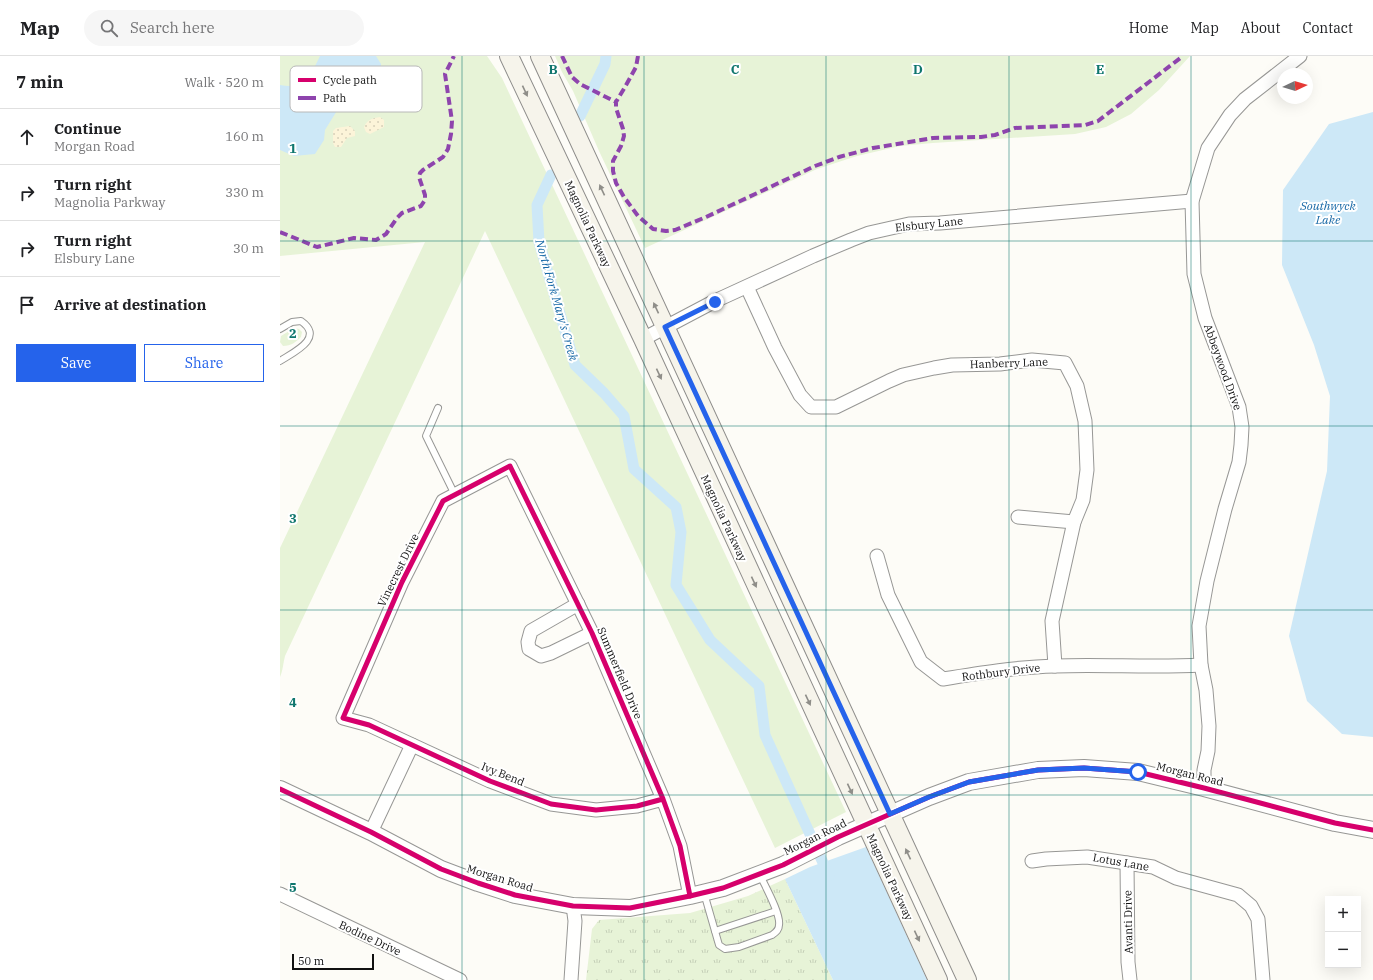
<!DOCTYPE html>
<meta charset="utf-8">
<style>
:root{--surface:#fff;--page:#f6f6f6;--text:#202124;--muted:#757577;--line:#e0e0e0;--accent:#2563eb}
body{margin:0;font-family:"IBM Plex Serif",serif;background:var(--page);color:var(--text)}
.controls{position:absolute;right:12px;bottom:12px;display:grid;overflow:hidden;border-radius:0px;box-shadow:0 4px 16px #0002}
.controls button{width:36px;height:36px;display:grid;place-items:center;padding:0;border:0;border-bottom:1px solid var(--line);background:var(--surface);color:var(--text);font:20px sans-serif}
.compass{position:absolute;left:997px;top:12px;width:36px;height:36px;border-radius:50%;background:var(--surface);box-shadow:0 4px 16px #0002;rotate:86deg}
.scale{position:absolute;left:12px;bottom:10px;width:82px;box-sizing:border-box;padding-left:4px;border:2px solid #111;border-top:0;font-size:11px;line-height:14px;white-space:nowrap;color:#111;-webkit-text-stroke:3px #fff;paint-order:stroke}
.stop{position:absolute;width:12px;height:12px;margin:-9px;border:3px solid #2563eb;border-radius:50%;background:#fff}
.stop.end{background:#2563eb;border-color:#fff;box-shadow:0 1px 4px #0008}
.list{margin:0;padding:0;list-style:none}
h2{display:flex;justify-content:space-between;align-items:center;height:52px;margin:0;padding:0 16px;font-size:17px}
h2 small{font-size:13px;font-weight:400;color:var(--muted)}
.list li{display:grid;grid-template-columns:26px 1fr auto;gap:12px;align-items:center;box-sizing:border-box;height:56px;padding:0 16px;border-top:1px solid var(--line)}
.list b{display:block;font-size:15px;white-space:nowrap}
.list p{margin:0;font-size:13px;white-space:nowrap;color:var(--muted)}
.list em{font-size:13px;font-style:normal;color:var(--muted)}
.actions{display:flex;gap:8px;padding:12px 16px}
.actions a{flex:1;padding:9px 0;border:1px solid var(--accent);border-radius:0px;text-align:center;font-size:14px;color:var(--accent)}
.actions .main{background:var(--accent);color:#fff}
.icon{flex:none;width:22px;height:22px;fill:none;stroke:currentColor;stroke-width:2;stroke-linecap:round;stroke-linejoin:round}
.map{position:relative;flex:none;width:1093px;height:924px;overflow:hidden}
header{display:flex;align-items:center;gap:24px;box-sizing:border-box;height:56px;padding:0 20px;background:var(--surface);border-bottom:1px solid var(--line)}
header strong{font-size:19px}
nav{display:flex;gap:22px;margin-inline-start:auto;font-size:14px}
.search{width:280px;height:36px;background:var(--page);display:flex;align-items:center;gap:10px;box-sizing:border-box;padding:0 14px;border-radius:22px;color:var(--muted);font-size:15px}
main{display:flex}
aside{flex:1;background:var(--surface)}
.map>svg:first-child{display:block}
.grass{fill:#e7f3d7}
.sand{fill:url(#sand-dots)}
.park{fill:url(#park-tufts)}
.water{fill:#cde8f7}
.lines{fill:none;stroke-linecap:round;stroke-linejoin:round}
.canal{stroke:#cde8f7;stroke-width:11}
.service-casing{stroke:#979795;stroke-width:8}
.minor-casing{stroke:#979795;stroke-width:15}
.tertiary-casing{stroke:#979795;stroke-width:18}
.secondary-casing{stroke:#8e8d8b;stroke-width:20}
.service{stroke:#fffffe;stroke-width:6}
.minor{stroke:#fffffe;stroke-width:13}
.tertiary{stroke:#fffffe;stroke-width:16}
.secondary{stroke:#f6f4eb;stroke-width:18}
.quiet{stroke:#8e44ad;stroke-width:4;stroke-dasharray:8 4;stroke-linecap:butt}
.cycleway-casing{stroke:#fff;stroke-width:8}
.cycleway{stroke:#d6006c;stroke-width:5}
.oneway{fill:#8f8e89}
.route{stroke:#2563eb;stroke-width:5}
.grid{fill:none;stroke:#0f766e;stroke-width:1;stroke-opacity:0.55}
.labels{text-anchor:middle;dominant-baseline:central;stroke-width:4;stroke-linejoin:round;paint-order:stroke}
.street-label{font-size:11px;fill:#111;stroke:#fff}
.water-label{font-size:12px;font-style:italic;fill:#1768a6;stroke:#fff}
.key{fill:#fff;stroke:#b8b8b8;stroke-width:1}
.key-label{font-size:11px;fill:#111}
.grid-label{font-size:13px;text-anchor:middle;font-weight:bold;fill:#0f766e;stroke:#fff;stroke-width:4;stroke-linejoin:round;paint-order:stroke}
</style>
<header>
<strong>Map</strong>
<div class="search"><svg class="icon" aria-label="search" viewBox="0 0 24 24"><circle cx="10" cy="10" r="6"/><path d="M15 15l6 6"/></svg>Search here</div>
<nav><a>Home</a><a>Map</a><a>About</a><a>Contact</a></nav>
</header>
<main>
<aside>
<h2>7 min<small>Walk · 520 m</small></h2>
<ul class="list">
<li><svg class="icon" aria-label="ahead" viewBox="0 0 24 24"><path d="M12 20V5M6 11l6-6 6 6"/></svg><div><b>Continue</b><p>Morgan Road</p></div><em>160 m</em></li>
<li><svg class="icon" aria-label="right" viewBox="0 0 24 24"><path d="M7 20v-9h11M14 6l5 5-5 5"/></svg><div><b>Turn right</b><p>Magnolia Parkway</p></div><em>330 m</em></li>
<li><svg class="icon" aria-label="right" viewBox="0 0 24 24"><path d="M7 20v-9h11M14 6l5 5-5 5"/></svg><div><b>Turn right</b><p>Elsbury Lane</p></div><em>30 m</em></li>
<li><svg class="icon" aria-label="arrive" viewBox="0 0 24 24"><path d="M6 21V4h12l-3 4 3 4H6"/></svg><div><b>Arrive at destination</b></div></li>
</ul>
<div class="actions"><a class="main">Save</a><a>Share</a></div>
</aside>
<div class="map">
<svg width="1093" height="924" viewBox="0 0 1093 924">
<defs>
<pattern id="sand-dots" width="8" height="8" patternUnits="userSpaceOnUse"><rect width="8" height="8" fill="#fcf4d9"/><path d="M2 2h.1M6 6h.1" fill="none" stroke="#d7d0b9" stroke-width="1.8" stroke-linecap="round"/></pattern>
<pattern id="park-tufts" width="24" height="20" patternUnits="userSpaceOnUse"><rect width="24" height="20" fill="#e7f3d7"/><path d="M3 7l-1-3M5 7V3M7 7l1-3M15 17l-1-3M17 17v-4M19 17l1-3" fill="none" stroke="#c5cfb8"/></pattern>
</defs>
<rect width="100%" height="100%" fill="#fdfcf7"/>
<g class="grass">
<path d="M 0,0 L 207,0 L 222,22 L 566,756 L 495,792 L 205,175 L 5,600 C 3,608 3,614 0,621 L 0,492 L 145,186 L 0,200 Z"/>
<path d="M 275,0 L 910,0 L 879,34 L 851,58 L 826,71 L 795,78 L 653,87 L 620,90 L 577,100 L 537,113 L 365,192 L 319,95 L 293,35 L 282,16 Z"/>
<path d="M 14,272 L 19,273 L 22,276 L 21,281 C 16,286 11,290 3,290 L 0,286 L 1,280 Z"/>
</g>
<g class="sand">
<path d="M 100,61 L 104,64 L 104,71 L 90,78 L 86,76 L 84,71 C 87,64 92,62 100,61 Z"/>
<path d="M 70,70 L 75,75 L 75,80 L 67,82 L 61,91 L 55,91 L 53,87 L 53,75 L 56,72 Z"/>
</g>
<path class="park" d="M 505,823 L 553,924 L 306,924 L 312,873 L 319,864 L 410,857 L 468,840 Z"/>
<g class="water">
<path d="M 40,0 L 96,0 L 101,8 L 100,26 L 93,33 L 65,46 L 58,53 L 45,74 L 44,84 L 35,98 L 14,100 L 0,94 L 0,29 C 25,34 30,20 40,0 Z"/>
<path d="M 1093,56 L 1093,681 L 1062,678 L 1027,645 L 1009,580 L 1047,415 L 1050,340 L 1034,289 L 1002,209 L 1003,134 L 1049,68 Z"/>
<path d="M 586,791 L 647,924 L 553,924 L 505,823 L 530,811 Z"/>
</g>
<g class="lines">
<g class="canal">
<path d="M 300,60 L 325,8 L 326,0"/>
<path d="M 271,119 L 257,149 L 259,186 L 295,309 L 324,337 L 344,360 L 354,413 L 396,451 L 401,476 L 396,529 L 430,584 L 479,630 L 485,679 L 549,820"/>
</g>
<g class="service-casing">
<g id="service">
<path d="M 0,273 L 12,266 L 21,265 C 45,282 14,296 0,305"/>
<path d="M 158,352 L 146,380 L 175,439"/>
<path d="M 424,837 L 439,889 L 445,893 L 459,891 L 492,879 C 496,876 499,874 499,869 C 501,858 485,830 480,819"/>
<path d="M 435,875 L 496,855"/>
</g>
</g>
<g class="minor-casing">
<g id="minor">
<path d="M 467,231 L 495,292 L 520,339 L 531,351 L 556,351 L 609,325 L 623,319 L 654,312 L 672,309 L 720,308 L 752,304 L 785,307 L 797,330 L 805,365 L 807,414 L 803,444 L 794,466 L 772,565 L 775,610"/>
<path d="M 363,283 L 435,245 L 533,200 L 571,184 L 589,177 L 629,168 L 660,167 L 912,145"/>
<path d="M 738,461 L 794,466"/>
<path d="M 597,500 L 608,539 L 641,606 L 663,623 C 700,617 737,611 775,610 C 823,608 872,612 921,609"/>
<path d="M 298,548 L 251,575 L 248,586 L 249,593 L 261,600 L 271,597 L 312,577"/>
<path d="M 924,732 L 924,714 L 928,695 L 929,670 L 926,634 L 921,609 L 919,570 L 927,525 L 945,453 L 959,406 L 961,389 L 962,371 L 959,351 L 925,262 L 914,218 L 912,145 L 928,92 L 950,59 L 965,43 L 1020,0"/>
<path d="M 383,743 L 357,750 L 316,754 L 271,748 L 210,725 L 89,669 L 63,662 L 122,526 L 163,445 L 230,410 L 312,577 L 383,743 L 400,790 L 410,840"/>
<path d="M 91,776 L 132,689"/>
<path d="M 752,805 L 766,803 L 807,801 L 873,811 L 896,822 L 958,839 L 971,850 L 978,863 L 983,924"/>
<path d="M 847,807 L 848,906 L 850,924"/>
<path d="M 0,838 L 180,924"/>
<path d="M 291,924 L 295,865 L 293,850"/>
</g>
</g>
<g class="tertiary-casing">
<path id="tertiary" d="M 0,733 L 91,776 L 161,813 L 198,827 L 235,839 L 293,850 L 350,852 L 410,840 L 443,832 L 503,809 L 558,781 L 649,741 L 689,726 L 758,714 L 804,712 L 858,716 L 924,732 L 1055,767 L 1093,774"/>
</g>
<g class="secondary-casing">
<g id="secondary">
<path d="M 229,0 L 363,283 L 658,924"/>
<path d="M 260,0 L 687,924"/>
</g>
</g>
<use href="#service" class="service"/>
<use href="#minor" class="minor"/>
<use href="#tertiary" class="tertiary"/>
<use href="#secondary" class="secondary"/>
<g class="quiet">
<path d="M 282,0 L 292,21 L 300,28 L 336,46"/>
<path d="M 358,0 L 356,11 L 345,31 L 336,46 L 336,52 L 343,73 L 344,80 L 341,90 L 333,105 L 333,115 L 336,127 L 344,141 L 358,160 L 373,173 L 386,175 L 395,174 L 426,161 L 535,110 L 559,101 L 593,92 L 653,82 L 701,81 L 715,79 L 735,72 L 805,69 L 818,65 L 903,0"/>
<path d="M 0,176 L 37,191 L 74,182 L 96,184 L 106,178 L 117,162 L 122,157 L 141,150 L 145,144 L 145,139 L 139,121 L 140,117 L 143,114 L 163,101 L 168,93 L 171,78 L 172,65 L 165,18 L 174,0"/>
</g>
<g class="cycleway-casing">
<g id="cycleway">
<path d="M 0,733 L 91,776 L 161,813 L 198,827 L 235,839 L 293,850 L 350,852 L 410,840 L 443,832 L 503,809 L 558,781 L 649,741 L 689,726 L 758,714 L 804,712 L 858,716 L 924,732 L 1055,767 L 1093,774"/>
<path d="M 383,743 L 357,750 L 316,754 L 271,748 L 210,725 L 89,669 L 63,662 L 122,526 L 163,445 L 230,410 L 312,577 L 383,743 L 400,790 L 410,840"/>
</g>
</g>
<use href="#cycleway" class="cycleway"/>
</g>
<defs><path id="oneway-solid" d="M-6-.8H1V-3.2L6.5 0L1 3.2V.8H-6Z"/></defs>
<g class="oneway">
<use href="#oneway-solid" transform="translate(245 35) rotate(65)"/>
<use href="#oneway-solid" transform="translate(322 134) rotate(-115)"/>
<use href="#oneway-solid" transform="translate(376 252) rotate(-115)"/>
<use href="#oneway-solid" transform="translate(379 318) rotate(65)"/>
<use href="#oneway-solid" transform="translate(474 526) rotate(65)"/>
<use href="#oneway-solid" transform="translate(528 644) rotate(65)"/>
<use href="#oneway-solid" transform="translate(570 733) rotate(65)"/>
<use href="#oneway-solid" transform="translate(628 798) rotate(-115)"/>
<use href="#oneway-solid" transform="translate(637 880) rotate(65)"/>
</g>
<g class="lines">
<path class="route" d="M 435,246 L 385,271 L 610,758 L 649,741 L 689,726 L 758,714 L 804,712 L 858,716"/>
</g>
<path class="grid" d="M 182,0 L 182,924M 364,0 L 364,924M 546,0 L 546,924M 729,0 L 729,924M 911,0 L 911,924M 0,185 L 1093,185M 0,370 L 1093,370M 0,554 L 1093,554M 0,739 L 1093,739"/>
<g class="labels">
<g class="street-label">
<text transform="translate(308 168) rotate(65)">Magnolia Parkway</text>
<text transform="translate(649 168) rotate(-6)">Elsbury Lane</text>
<text transform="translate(729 307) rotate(-2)">Hanberry Lane</text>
<text transform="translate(943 311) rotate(70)">Abbeywood Drive</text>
<text transform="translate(444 462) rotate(65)">Magnolia Parkway</text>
<text transform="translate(118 514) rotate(-64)">Vinecrest Drive</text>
<text transform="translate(721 616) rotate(-7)">Rothbury Drive</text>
<text transform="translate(340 617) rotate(67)">Summerfield Drive</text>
<text transform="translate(223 718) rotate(22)">Ivy Bend</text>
<text transform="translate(910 718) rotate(14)">Morgan Road</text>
<text transform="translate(535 781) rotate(-26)">Morgan Road</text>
<text transform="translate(841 806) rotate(10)">Lotus Lane</text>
<text transform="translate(610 821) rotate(65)">Magnolia Parkway</text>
<text transform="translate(220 822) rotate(17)">Morgan Road</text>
<text transform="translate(848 866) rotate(-91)">Avanti Drive</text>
<text transform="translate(90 882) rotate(25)">Bodine Drive</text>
</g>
<g class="water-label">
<text x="1048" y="149">Southwyck<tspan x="1048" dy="14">Lake</tspan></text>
<text transform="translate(277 244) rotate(74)">North Fork Mary's Creek</text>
</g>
</g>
<rect x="10" y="10" width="132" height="46" rx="6" class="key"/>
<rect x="18" y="22" width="18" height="4" fill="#d6006c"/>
<rect x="18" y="40" width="18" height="4" fill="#8e44ad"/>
<g class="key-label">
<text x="43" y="28">Cycle path</text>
<text x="43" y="46">Path</text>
</g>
<g class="grid-label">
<text x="273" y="18">B</text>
<text x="455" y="18">C</text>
<text x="638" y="18">D</text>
<text x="820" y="18">E</text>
<text x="13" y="97">1</text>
<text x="13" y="282">2</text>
<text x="13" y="467">3</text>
<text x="13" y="651">4</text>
<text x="13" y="836">5</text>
</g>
</svg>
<div class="controls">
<button>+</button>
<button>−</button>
</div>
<svg class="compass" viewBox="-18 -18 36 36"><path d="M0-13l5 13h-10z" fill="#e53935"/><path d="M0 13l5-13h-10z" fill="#757577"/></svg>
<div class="scale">50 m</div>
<div class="stop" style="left:858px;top:716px"></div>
<div class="stop end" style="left:435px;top:246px"></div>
</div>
</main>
